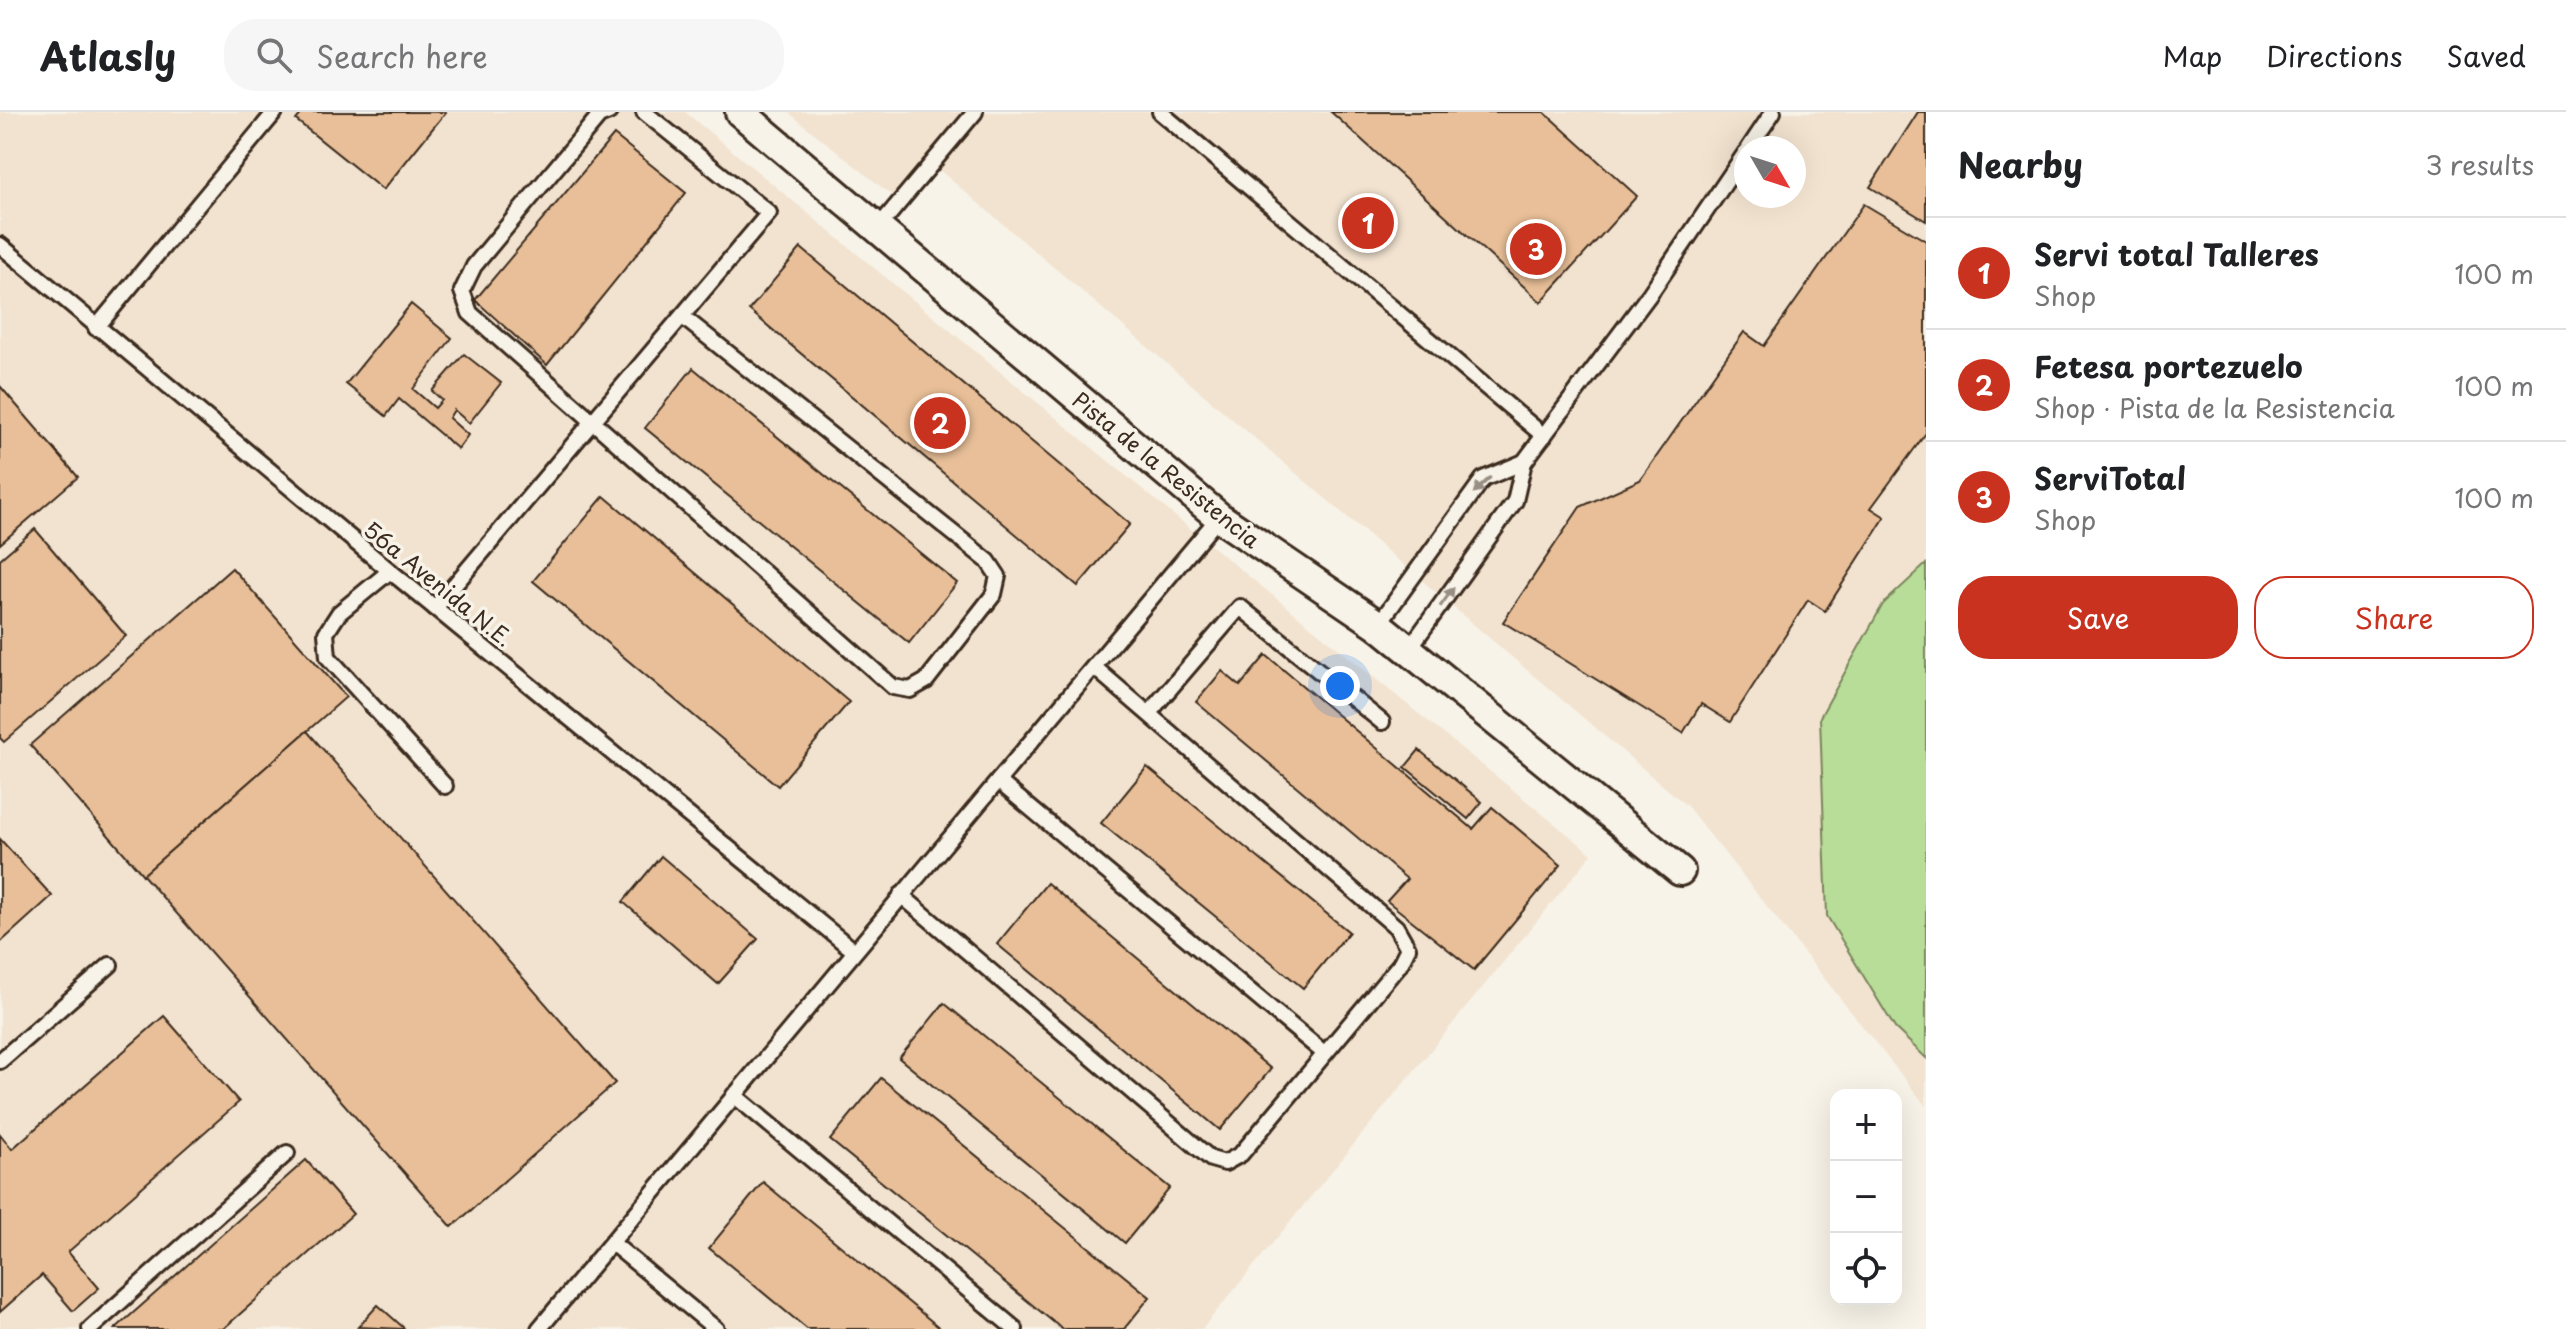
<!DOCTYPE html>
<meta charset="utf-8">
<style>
:root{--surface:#fff;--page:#f6f6f6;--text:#202124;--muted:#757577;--line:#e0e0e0;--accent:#c8321e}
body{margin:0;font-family:"Playpen Sans",sans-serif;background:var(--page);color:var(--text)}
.controls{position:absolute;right:24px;bottom:24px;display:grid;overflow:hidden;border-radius:16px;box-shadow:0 8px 32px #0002}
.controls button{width:72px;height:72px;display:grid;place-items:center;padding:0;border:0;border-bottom:2px solid var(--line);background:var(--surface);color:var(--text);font:40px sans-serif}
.compass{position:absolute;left:1734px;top:24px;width:72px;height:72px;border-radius:50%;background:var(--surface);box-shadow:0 8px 32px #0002;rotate:129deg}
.you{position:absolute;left:1340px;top:574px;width:28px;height:28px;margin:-20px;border:6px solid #fff;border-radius:50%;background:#1a73e8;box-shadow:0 0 0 12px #1a73e833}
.badge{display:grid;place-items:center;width:52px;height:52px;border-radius:50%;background:var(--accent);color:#fff;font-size:26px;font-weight:700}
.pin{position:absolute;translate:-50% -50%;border:4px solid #fff;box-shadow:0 2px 8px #0006}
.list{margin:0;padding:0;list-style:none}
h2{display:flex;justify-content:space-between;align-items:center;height:104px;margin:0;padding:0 32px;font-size:34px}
h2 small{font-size:26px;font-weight:400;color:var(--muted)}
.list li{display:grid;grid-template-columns:52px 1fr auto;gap:24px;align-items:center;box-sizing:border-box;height:112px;padding:0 32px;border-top:2px solid var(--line)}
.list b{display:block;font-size:30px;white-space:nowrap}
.list p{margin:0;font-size:26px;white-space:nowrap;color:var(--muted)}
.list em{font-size:26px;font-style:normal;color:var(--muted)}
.actions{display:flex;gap:16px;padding:24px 32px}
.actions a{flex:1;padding:18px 0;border:2px solid var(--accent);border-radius:32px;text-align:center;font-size:28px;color:var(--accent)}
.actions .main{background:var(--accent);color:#fff}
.icon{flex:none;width:44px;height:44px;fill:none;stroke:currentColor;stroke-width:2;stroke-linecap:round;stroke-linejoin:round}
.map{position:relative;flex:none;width:1926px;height:1217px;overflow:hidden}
header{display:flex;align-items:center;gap:48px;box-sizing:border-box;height:112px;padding:0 40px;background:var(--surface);border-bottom:2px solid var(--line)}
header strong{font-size:38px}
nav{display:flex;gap:44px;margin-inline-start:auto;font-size:28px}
.search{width:560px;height:72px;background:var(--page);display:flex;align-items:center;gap:20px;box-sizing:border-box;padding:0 28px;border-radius:32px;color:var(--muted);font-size:30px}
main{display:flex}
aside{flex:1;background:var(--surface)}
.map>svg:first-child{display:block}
.built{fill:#f2e3d0;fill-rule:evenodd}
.green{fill:#b7dd98;stroke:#79845b;stroke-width:2}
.building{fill:#e8bf98;stroke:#3b2a1e;stroke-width:2}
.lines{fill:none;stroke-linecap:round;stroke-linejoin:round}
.service-casing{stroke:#3b2a1e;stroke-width:20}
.minor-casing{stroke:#3b2a1e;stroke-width:34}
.service{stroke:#f7f3e8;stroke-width:14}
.minor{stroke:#f7f3e8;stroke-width:28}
.oneway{fill:#998e83}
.labels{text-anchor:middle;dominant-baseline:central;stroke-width:7;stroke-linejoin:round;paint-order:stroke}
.street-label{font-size:22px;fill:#3b2a1e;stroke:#f7f3e8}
</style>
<header>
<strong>Atlasly</strong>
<div class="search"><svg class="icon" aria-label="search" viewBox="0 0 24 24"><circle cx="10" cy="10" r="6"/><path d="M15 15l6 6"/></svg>Search here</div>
<nav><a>Map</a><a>Directions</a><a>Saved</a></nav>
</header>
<main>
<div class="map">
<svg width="1926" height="1217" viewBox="0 0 1926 1217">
<rect width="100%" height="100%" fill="#f7f3e8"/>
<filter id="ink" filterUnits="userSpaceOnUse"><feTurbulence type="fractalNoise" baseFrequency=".0125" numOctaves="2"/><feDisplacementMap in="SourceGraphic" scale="16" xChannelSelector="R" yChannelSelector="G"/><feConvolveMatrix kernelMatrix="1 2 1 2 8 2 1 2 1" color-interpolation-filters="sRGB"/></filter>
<g filter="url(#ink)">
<g class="built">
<path d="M 0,0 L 685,0 L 1193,419 L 1592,742 L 1202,1217 L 0,1217 Z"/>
<path d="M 788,0 L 1926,0 L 1926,994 L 1687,694 L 930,50 L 900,90 ZM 1746,36 L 1794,36 L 1794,84 L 1746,84 Z"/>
</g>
<path class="green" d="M 1926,452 L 1926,946 L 1895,916 L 1827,804 L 1820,605 L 1883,492 Z"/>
<g class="building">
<path d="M 303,0 L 446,0 L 383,78 L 296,8 Z"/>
<path d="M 1331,0 L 1544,0 L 1637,84 L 1541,190 Z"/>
<path d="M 1918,0 L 1926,0 L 1926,109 L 1870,75 Z"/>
<path d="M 614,23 L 686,81 L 547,253 L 475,188 Z"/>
<path d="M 1864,92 L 1926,129 L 1926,321 L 1871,396 L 1885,405 L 1825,499 L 1808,488 L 1730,610 L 1701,592 L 1683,621 L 1503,510 L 1580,395 L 1640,368 L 1744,220 L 1764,234 Z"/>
<path d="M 801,136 L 1130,412 L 1078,474 L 749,198 Z"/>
<path d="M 411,192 L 452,226 L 413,277 L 435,296 L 442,288 L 432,279 L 464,242 L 501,271 L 469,311 L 454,298 L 449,306 L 468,323 L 458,337 L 399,287 L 386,304 L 346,272 Z"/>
<path d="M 693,256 L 957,471 L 909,531 L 645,316 Z"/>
<path d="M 0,274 L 78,365 L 0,432 Z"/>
<path d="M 604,384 L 849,590 L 778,674 L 533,469 Z"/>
<path d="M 35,417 L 126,524 L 4,630 L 0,626 L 0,447 Z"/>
<path d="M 232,456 L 346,585 L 143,763 L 30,633 Z"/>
<path d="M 1266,543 L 1473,717 L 1492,695 L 1561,753 L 1474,858 L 1387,789 L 1407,767 L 1196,590 L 1222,559 L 1240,574 Z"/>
<path d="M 307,619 L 615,971 L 452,1115 L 143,763 Z"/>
<path d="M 1419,638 L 1482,690 L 1468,707 L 1405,655 Z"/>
<path d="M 1147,655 L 1349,820 L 1303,876 L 1101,711 Z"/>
<path d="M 0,727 L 52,784 L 0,831 Z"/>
<path d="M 661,744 L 758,827 L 718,872 L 623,790 Z"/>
<path d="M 1047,771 L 1271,957 L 1220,1018 L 997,832 Z"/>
<path d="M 944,891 L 1170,1076 L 1125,1131 L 899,946 Z"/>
<path d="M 164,904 L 239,990 L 68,1140 L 99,1176 L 73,1199 L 42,1163 L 0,1200 L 0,1022 L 12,1037 Z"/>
<path d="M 881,966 L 1150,1185 L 1124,1217 L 1062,1217 L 830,1028 Z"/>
<path d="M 306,1048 L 353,1102 L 223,1217 L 115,1217 Z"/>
<path d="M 763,1070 L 941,1217 L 807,1217 L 709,1136 Z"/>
<path d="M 378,1193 L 404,1216 L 403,1217 L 358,1215 Z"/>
</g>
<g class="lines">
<g class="service-casing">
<g id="service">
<path d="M 609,0 L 599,4 L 474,154 L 462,179 L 470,201 L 893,575 L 910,578 L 926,569 L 994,482 L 998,464 L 988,449 L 683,205"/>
<path d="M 1160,0 L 1544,324"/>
<path d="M 1749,36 L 1773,0"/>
<path d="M 877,117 L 975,0"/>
<path d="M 0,133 L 390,459 L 853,838"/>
<path d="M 96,216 L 275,0"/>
<path d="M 390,459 L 339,501 L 326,521 L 328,545 L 445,674"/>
<path d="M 435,496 L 769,101 L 644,0"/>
<path d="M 1378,513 L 1483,367 L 1524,350"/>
<path d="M 1409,537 L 1515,389 L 1524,350 L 1649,183 L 1746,40"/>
<path d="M 1149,601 L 1240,495 L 1382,610"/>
<path d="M 998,669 L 1324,941"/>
<path d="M 901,783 L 1211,1047 L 1225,1051 L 1241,1042 L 1400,852 L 1408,836 L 1396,815 L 1094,555"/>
<path d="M 0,949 L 110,853"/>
<path d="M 734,983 L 1015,1217"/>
<path d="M 612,1131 L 716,1217"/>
<path d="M 90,1217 L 287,1041"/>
<path d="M 539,1217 L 1219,405"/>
</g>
</g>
<g class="minor-casing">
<path id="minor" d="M 740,0 L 1219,405 L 1378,513 L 1680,759"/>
</g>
<use href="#service" class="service"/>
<use href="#minor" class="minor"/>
</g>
<defs><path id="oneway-solid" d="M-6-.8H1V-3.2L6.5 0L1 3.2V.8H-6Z" transform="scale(2)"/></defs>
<g class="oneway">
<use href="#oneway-solid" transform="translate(1482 373) rotate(137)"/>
<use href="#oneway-solid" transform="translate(1447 485) rotate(-54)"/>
</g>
</g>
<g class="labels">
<g class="street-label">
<text transform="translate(1167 357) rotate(39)">Pista de la Resistencia</text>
<text transform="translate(439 471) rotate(39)">56a Avenida N.E.</text>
</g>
</g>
</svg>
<div class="controls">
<button>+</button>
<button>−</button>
<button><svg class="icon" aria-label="locate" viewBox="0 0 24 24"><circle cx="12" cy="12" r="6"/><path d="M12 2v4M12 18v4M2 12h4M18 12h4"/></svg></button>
</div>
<svg class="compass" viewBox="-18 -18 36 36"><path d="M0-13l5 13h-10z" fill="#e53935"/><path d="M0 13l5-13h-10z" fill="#757577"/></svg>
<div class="you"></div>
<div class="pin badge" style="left:1368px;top:111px">1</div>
<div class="pin badge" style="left:940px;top:311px">2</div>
<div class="pin badge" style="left:1536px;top:137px">3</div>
</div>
<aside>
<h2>Nearby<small>3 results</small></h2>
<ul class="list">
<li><span class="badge">1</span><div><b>Servi total Talleres</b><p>Shop</p></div><em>100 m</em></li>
<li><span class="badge">2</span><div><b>Fetesa portezuelo</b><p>Shop · Pista de la Resistencia</p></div><em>100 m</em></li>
<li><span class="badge">3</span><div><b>ServiTotal</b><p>Shop</p></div><em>100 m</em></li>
</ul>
<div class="actions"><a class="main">Save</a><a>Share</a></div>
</aside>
</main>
